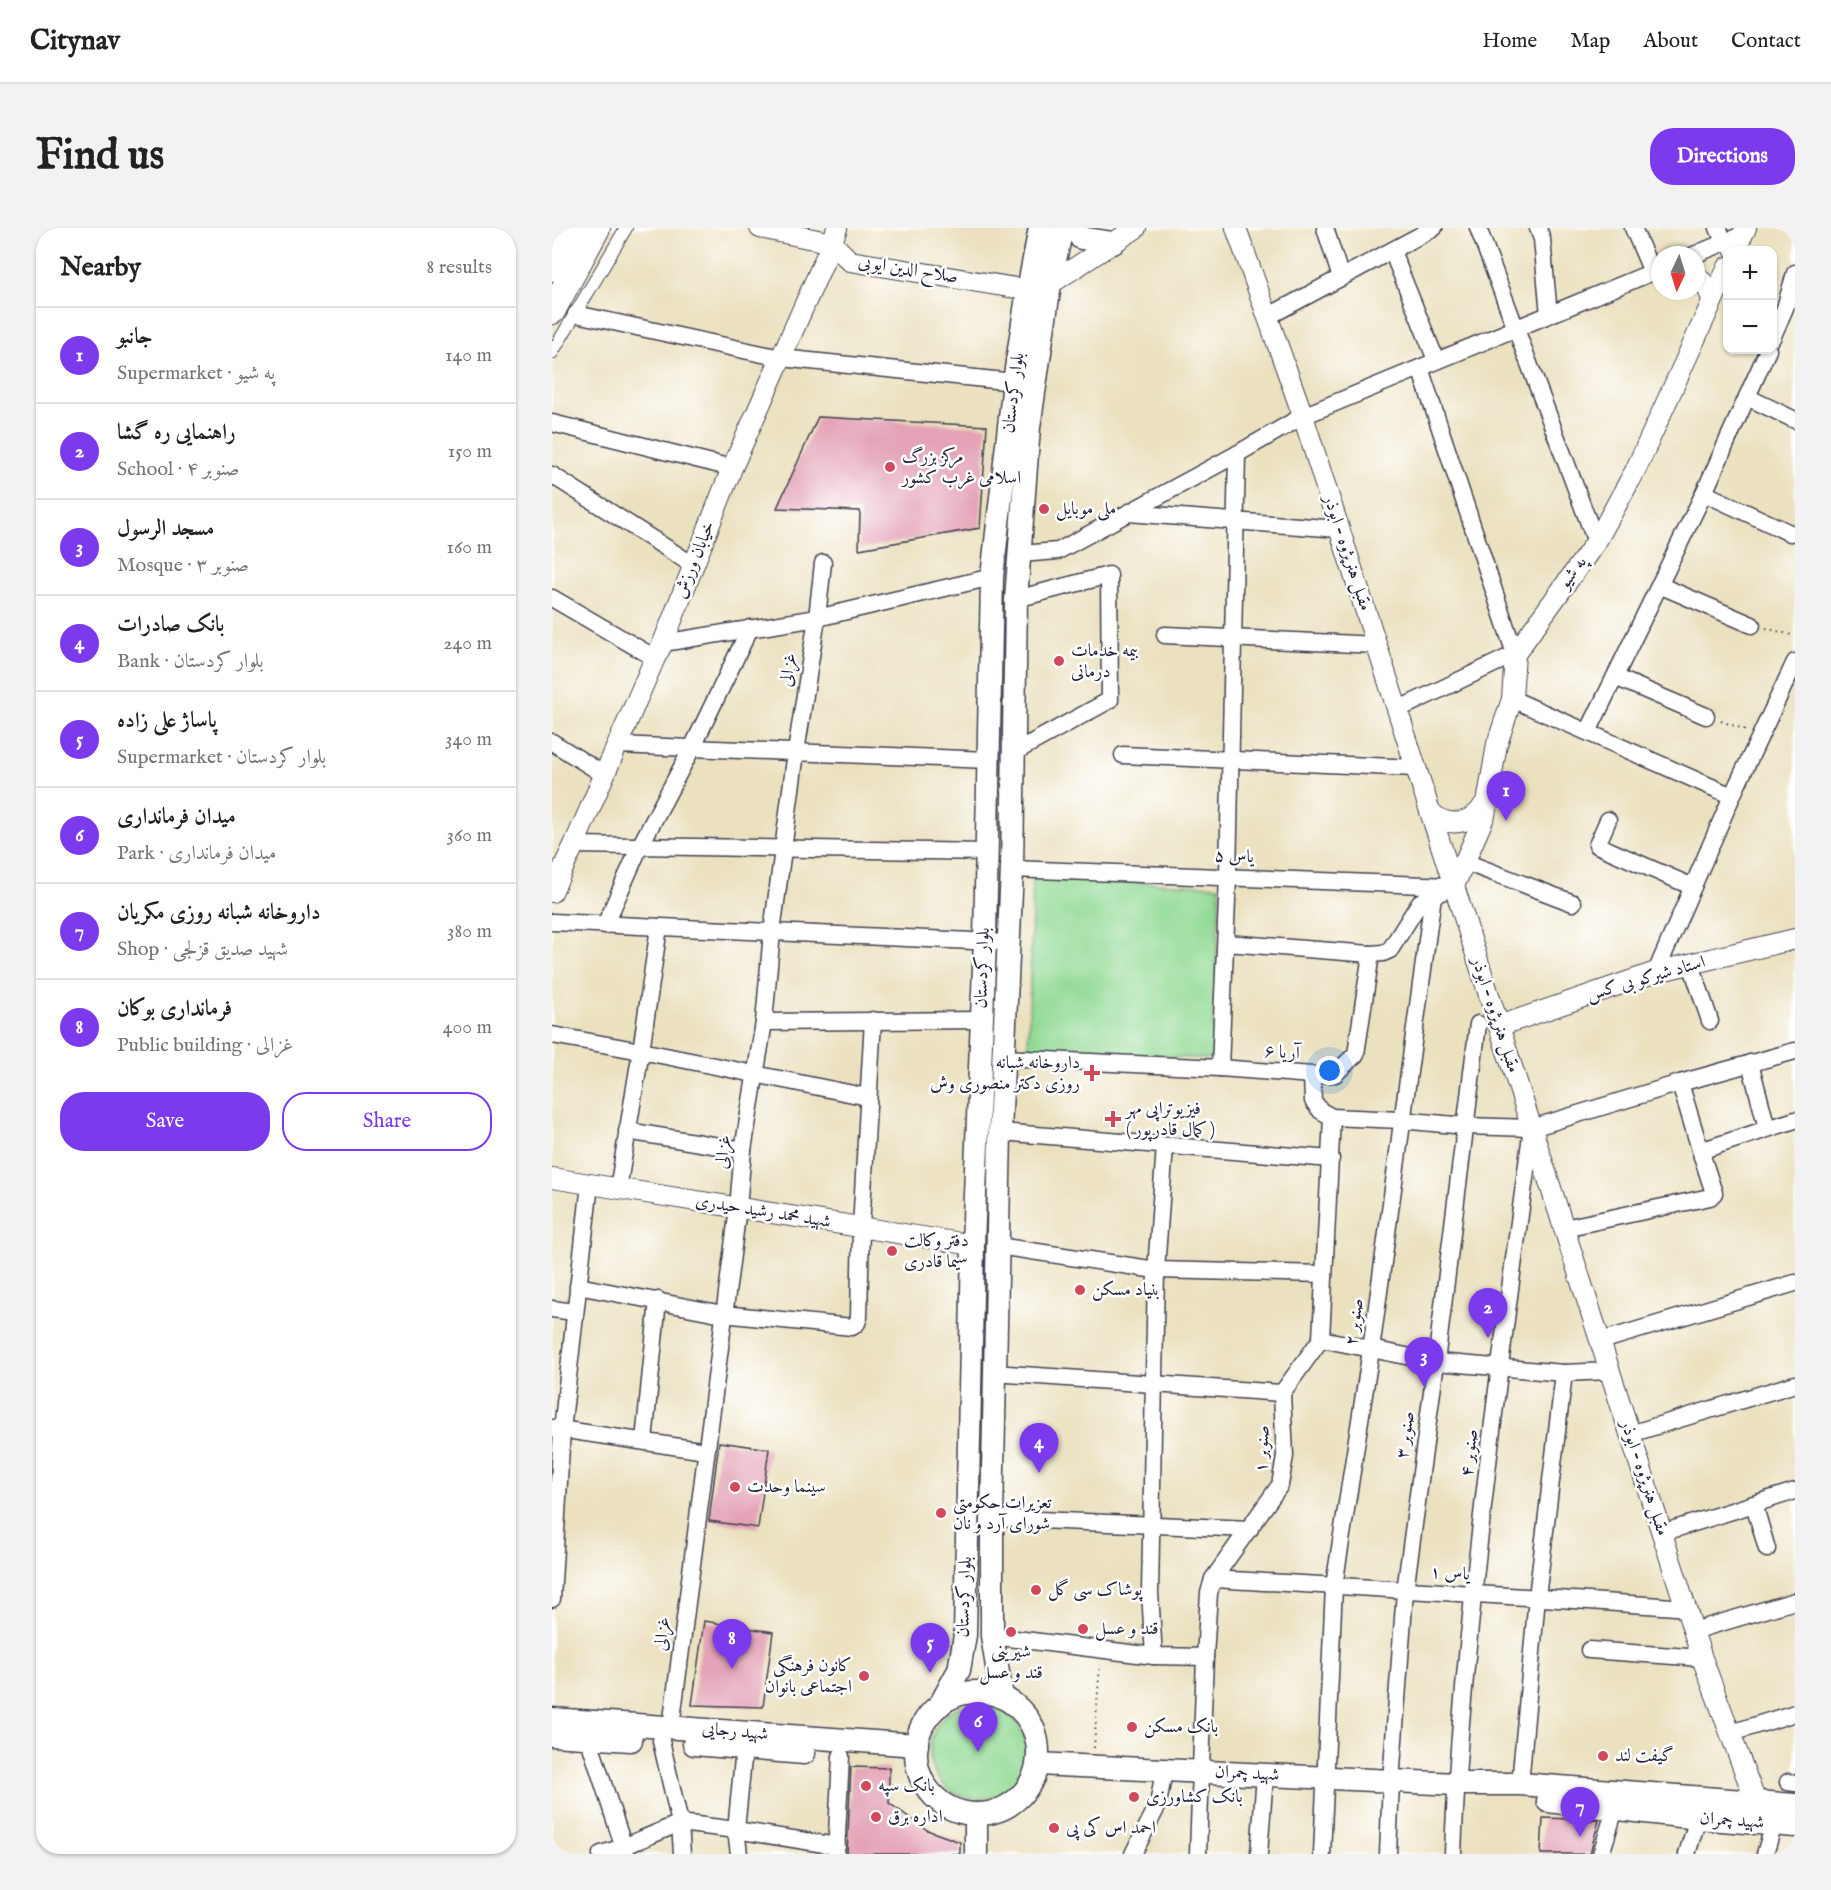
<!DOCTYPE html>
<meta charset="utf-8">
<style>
:root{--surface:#fff;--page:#f2f2f2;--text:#222;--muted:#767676;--line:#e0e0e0;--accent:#7c3aed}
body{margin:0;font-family:"IM FELL English",Amiri,serif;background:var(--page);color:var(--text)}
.controls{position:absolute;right:18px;top:18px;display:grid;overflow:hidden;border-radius:12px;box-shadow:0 2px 4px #0004}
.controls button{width:54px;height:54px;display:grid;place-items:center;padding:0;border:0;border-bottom:2px solid var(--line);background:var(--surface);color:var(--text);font:30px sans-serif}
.compass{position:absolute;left:1099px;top:18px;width:54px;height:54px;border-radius:50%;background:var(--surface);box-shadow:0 2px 4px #0004;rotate:184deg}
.you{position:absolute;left:778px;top:843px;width:21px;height:21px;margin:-15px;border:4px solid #fff;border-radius:50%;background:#1a73e8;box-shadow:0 0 0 9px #1a73e833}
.badge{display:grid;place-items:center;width:39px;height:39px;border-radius:50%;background:var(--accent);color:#fff;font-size:20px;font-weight:700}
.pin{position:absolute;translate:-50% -50px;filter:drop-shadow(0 2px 3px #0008)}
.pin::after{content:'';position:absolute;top:32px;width:21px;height:18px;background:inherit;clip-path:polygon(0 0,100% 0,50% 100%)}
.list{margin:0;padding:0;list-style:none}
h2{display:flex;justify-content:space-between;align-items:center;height:78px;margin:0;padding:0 24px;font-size:26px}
h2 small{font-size:20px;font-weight:400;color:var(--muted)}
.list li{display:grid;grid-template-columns:39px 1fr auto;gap:18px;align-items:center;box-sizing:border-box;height:96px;padding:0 24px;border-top:2px solid var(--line)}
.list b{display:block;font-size:22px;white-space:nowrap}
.list p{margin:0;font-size:20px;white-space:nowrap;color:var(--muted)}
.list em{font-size:20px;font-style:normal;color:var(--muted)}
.actions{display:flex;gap:12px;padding:18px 24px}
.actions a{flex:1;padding:14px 0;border:2px solid var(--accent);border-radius:24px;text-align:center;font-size:21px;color:var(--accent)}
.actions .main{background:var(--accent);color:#fff}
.map{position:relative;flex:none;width:1243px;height:1626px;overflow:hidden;border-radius:24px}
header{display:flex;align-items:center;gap:36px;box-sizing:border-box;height:84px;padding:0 30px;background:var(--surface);border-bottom:2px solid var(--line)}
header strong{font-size:28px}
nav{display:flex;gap:33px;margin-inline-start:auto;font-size:21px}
.intro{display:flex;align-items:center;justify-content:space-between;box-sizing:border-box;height:144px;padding:0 36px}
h1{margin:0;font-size:42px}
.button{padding:15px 27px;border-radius:24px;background:var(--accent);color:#fff;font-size:21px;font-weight:700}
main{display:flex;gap:36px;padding:0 36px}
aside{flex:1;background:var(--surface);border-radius:24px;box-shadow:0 2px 4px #0004}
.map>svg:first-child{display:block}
.green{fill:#90d993;stroke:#597e67;stroke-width:1.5}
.building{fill:#e4a3b6}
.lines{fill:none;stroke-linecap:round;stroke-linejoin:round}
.pedestrian-casing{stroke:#403f4f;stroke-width:14}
.minor-casing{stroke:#403f4f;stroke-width:19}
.tertiary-casing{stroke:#403f4f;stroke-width:22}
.secondary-casing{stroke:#403f4f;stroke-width:25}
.primary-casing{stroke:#403f4f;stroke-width:28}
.path{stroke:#403f4f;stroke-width:2;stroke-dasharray:1.5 4.5;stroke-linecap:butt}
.pedestrian{stroke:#fff;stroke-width:12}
.minor{stroke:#fff;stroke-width:16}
.tertiary{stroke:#fff;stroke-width:20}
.secondary{stroke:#fff;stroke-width:22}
.primary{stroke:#fff;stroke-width:26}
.poi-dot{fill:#d1495b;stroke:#fff;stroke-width:2}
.labels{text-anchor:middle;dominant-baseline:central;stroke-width:5;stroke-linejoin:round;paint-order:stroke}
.street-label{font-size:18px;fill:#22223b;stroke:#fff}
.poi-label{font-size:18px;fill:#22223b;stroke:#fff;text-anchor:start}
</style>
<header>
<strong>Citynav</strong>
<nav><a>Home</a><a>Map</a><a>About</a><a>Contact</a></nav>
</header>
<div class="intro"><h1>Find us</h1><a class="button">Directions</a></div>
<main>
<aside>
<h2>Nearby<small>8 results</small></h2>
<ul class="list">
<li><span class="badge">1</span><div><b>جانبو</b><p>Supermarket · په شیو</p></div><em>140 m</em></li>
<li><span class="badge">2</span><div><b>راهنمایی ره گشا</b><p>School · صنوبر ۴</p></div><em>150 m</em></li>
<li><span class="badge">3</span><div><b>مسجد الرسول</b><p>Mosque · صنوبر ۳</p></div><em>160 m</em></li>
<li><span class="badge">4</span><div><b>بانک صادرات</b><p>Bank · بلوار کردستان</p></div><em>240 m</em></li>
<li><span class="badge">5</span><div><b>پاساژ علی زاده</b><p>Supermarket · بلوار کردستان</p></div><em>340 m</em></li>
<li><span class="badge">6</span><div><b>میدان فرمانداری</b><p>Park · میدان فرمانداری</p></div><em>360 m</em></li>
<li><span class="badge">7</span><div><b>داروخانه شبانه روزی مکریان</b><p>Shop · شهید صدیق قزلجی</p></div><em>380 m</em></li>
<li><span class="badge">8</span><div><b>فرمانداری بوکان</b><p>Public building · غزالی</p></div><em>400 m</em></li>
</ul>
<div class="actions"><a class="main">Save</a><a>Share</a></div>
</aside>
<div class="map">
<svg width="1243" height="1626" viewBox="0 0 1243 1626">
<rect width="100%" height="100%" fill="#fff"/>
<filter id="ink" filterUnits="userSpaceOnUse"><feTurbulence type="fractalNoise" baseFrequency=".0167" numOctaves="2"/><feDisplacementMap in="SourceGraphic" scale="12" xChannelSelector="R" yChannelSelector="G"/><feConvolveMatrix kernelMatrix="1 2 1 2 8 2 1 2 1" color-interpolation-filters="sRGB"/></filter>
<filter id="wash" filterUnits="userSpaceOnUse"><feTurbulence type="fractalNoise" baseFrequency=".008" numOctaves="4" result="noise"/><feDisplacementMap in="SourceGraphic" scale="24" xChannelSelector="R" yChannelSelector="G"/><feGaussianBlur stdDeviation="1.35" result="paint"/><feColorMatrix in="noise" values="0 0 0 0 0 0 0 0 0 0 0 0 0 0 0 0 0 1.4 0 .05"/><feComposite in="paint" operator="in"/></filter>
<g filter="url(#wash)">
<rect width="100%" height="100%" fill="#ebe1bf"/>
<g class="green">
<path d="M 481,649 L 668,658 L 660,831 L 476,821 Z"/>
<circle cx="426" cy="1523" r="48"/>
</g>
<g id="blocks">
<g class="building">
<path d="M 266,189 L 435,198 L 428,300 L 307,321 L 308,283 L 225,280 Z"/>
<path d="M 167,1214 L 217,1221 L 206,1300 L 157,1293 Z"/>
<path d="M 152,1393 L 221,1404 L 211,1479 L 140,1477 Z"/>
<path d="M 299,1539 L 337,1540 L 337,1575 L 375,1602 L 408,1614 L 408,1626 L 295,1626 Z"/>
<path d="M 991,1590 L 1047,1592 L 1038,1626 L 989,1626 Z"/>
</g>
</g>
</g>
<g filter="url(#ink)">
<use href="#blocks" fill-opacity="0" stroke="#403f4f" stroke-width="1.5"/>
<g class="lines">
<g class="pedestrian-casing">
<path id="pedestrian" d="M 0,125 L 74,0"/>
</g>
<g class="minor-casing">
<g id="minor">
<path d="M 773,0 L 789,50"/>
<path d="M 926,0 L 1044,314"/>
<path d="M 986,0 L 990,11 L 997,87"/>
<path d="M 1081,0 L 1100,44"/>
<path d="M 1166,0 L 1173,15"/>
<path d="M 840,23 L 884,132"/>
<path d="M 1142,27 L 1190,7"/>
<path d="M 24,86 L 229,130 L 462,154"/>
<path d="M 717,88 L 882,0"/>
<path d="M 1220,110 L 1233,80 L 1243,45"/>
<path d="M 1195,169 L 1243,192"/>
<path d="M 0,195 L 180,240"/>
<path d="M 0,247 L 141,337"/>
<path d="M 1152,265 L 1238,305"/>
<path d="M 576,285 L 787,301"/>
<path d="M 468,326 L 506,323 L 685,226 L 751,188 L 1108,41"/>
<path d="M 1107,357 L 1200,397"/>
<path d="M 0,370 L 103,430"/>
<path d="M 613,407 L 825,417"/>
<path d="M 111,415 L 265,390 L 440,349"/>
<path d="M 1063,449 L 1154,488"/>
<path d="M 960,471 L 1180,568"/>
<path d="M 845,482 L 963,426 L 868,140"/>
<path d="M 1036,504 L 1152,265 L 1216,122"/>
<path d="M 0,514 L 51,546"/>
<path d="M 65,517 L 436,532"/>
<path d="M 461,525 L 558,472 L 557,347 L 464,371"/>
<path d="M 571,527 L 864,540"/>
<path d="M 1056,592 L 1045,617 L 1141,659"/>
<path d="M 22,617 L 434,624"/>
<path d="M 913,634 L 1021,675"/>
<path d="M 460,641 L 898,658"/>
<path d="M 0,694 L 443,714"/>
<path d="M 53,697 L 88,618 L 140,520 L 198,400"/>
<path d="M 674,715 L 819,726"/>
<path d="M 1139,736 L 1158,793"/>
<path d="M 1104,744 L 1180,568 L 1243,434"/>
<path d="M 212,794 L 429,792"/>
<path d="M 0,807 L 89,823 L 316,869"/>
<path d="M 452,830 L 668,840 L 760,847 L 783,846 L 804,826 L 819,726 L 831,725 L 838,722 L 868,674 L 881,668"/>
<path d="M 1198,835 L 1215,900"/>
<path d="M 668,840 L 676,648 L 685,226"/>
<path d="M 760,847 L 761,873 L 769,883 L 780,889 L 849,892 L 913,898 L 980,900 L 1128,855 L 1243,823"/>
<path d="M 1128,855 L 1150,928"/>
<path d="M 75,903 L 191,922"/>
<path d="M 448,904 L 779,931"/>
<path d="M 66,961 L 89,823 L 107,699"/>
<path d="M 1012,1000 L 1158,969 L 1162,965 L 1150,928 L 1154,921 L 1243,892"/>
<path d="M 446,1018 L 604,1042 L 771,1046"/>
<path d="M 26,1058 L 171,1086 L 300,1099 L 305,1095 L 307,1089 L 309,999 L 321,792"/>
<path d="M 0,1081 L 22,1084"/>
<path d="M 769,1111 L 884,1134 L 1012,1145 L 1058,1143"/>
<path d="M 1049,1113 L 1243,1055"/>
<path d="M 442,1145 L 730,1165"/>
<path d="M 1,1200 L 154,1223"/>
<path d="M 1078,1206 L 1243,1156"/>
<path d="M 92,1213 L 106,1072"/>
<path d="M 1202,1276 L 1215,1321"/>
<path d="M 440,1290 L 698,1301"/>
<path d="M 1110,1305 L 1243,1263"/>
<path d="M 661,1351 C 818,1360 976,1368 1134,1380"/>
<path d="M 0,1371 L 10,1202 L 38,956"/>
<path d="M 1141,1403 L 1243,1373"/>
<path d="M 440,1408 L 602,1428 L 653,1429"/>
<path d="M 1037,1422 L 1150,1430"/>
<path d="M 602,1428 L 598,1365 L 604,1042 L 613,918"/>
<path d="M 119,1499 L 186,980 L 191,922 L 212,794 L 220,704 L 244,524 L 265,390 L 271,335"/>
<path d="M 1179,1505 L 1243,1485"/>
<path d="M 36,1509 L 74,1626"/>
<path d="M 109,1513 L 128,1595 L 130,1626"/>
<path d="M 1236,1554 L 1243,1555"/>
<path d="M 968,1556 L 985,1369 L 1012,1145"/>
<path d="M 49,1626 L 71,1619 L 128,1595 L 184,1602 L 285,1618"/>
<path d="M 187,1626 L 184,1602 L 192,1521"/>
<path d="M 284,1626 L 289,1528"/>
<path d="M 581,1626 L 606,1577 L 612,1542"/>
<path d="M 646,1626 L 653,1429 L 657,1365 L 661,1351 L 728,1257 L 733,1228 L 730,1165 L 769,1111 L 780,889"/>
<path d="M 707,1626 L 713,1547"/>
<path d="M 770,1626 L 782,1358 L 819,1122 L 881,668 L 902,658"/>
<path d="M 836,1626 L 839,1553 L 853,1363 L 884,1134 L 926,796"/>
<path d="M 901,1626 C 905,1519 916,1412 928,1305 C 943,1170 961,1035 980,900"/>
<path d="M 1049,1626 L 1063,1581"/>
<path d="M 1135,1626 L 1146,1590"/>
<path d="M 1213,1626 L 1222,1596"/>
</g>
</g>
<g class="tertiary-casing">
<g id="tertiary">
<path d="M 208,0 L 280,15 L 298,33 L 476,62 L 498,56 L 584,0"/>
<path d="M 684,0 L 751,188 L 1150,1430 L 1204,1574"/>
<path d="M 1183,22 L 1194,0"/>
<path d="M 1144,48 C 1153,55 1157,61 1160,72"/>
<path d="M 878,583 C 895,602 922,596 933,575"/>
<path d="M 902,658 L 933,587 L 945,516 L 960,471 L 963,426 L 1044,314 L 1083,243 L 1176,39"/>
<path d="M 0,664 L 22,617 L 103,430 L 111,415 L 180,240 L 280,15 L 285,0"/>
<path d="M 947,798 L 1104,744 L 1243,711"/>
<path d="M 0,950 L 421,1017"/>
</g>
</g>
<g class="secondary-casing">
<g id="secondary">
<path d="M 523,0 L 529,10 L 561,15"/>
<circle cx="425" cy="1525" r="61"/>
<path d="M 450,1469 L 440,1408 L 440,1290 L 448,904 L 460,641 L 464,371 L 477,199 L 498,56 L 510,0"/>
<path d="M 388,1477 L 407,1442 L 413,1407 L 421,1017 L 433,713 L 440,349 L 462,154 L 476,62 L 488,0"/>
<path d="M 0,1491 L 365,1517"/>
<path d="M 0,1507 L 79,1512"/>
<path d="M 142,1516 L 252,1525"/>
<path d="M 486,1536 L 904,1556 L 968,1556 L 1243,1577"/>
<path d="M 996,1573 L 1146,1590 L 1243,1598"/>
<path d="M 424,1626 L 424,1586"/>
</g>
</g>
<g class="primary-casing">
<g id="primary">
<path d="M 0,40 L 24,0"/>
<path d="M 0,83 L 45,0"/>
</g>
</g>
<g class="path">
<path d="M 1214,400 L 1243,408"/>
<path d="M 1169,493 L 1194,502"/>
<path d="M 542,1520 L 548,1436"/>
</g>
<use href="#pedestrian" class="pedestrian"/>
<use href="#minor" class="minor"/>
<use href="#tertiary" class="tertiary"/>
<use href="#secondary" class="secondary"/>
<use href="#primary" class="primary"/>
</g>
</g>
<g class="poi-dot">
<circle cx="338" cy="239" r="6"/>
<circle cx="492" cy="281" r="6"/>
<circle cx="507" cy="433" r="6"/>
<path d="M537 836h6v6h6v6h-6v6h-6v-6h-6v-6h6z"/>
<path d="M558 882h6v6h6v6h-6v6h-6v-6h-6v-6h6z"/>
<circle cx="340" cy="1023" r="6"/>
<circle cx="528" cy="1062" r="6"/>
<circle cx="183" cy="1259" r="6"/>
<circle cx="389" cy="1285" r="6"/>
<circle cx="484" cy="1362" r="6"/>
<circle cx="531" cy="1401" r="6"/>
<circle cx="459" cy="1404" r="6"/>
<circle cx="312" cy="1448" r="6"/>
<circle cx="580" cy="1499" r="6"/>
<circle cx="1051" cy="1528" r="6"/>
<circle cx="314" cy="1558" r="6"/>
<circle cx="582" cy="1569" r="6"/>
<circle cx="324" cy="1589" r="6"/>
<circle cx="502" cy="1600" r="6"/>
</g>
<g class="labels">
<g class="street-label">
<text transform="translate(356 42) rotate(9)">صلاح الدین ایوبی</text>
<text transform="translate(462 165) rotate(-83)">بلوار کردستان</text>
<text transform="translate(795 325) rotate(72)">مقبل هنرپژوه - ابوذر</text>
<text transform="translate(143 332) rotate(-68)">خیابان ورزش</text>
<text transform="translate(1021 345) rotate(-54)">په شیو</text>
<text transform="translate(237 442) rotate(-81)">غزالی</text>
<text transform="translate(682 629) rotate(2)">یاس ۵</text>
<text transform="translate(431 740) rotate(-88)">بلوار کردستان</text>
<text transform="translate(1094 751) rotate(-16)">استاد شیرکو بی کس</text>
<text transform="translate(943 787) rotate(72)">مقبل هنرپژوه - ابوذر</text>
<text transform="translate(730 825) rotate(4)">آریا ۶</text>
<text transform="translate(172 924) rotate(-83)">غزالی</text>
<text transform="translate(211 984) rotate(9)">شهید محمد رشید حیدری</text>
<text transform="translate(803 1094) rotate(-82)">صنوبر ۲</text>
<text transform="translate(854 1207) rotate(-82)">صنوبر ۳</text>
<text transform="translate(711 1221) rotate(-88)">صنوبر ۱</text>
<text transform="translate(918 1225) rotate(-84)">صنوبر ۴</text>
<text transform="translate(1092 1250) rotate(72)">مقبل هنرپژوه - ابوذر</text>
<text transform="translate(898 1346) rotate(3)">یاس ۱</text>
<text transform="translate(413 1369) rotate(-88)">بلوار کردستان</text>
<text transform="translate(111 1406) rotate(-83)">غزالی</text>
<text transform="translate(183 1504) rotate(5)">شهید رجایی</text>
<text transform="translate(695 1546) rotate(3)">شهید چمران</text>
<text transform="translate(1180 1593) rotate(4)">شهید چمران</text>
</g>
<g class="poi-label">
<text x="350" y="229">مرکز بزرگ<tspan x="350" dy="21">اسلامی غرب کشور</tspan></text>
<text x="504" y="281">ملی موبایل</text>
<text x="519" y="423">بیمه خدمات<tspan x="519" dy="21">درمانی</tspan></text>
<text x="528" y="835" text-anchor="end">داروخانه شبانه<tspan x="528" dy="21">روزی دکتر منصوری وش</tspan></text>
<text x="574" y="881">فیزیوتراپی مهر<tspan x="574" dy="21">( کمال قادرپور )</tspan></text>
<text x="352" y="1013">دفتر وکالت<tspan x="352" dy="21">سیما قادری</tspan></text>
<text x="540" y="1062">بنیاد مسکن</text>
<text x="195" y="1259">سینما وحدت</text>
<text x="401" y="1275">تعزیرات حکومتی<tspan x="401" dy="21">شورای آرد و نان</tspan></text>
<text x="496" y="1362">پوشاک سی گل</text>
<text x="543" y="1401">قند و عسل</text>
<text x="459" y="1424" text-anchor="middle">شیرینی<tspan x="459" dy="21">قند و عسل</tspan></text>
<text x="300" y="1438" text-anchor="end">کانون فرهنگی<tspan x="300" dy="21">اجتماعی بانوان</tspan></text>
<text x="592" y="1499">بانک مسکن</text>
<text x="1063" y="1528">گیفت لند</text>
<text x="326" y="1558">بانک سپه</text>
<text x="594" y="1569">بانک کشاورزی</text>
<text x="336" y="1589">اداره برق</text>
<text x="514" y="1600">احمد اس کی پی</text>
</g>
</g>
</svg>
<div class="controls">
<button>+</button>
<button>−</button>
</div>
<svg class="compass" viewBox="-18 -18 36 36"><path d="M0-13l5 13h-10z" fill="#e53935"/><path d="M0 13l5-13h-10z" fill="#767676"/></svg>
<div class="you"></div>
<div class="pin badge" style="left:954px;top:593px">1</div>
<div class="pin badge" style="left:936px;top:1110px">2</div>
<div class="pin badge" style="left:872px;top:1159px">3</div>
<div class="pin badge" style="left:487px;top:1245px">4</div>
<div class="pin badge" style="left:378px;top:1445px">5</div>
<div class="pin badge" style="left:426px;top:1524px">6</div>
<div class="pin badge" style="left:1028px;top:1609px">7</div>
<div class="pin badge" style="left:180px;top:1441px">8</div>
</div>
</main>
